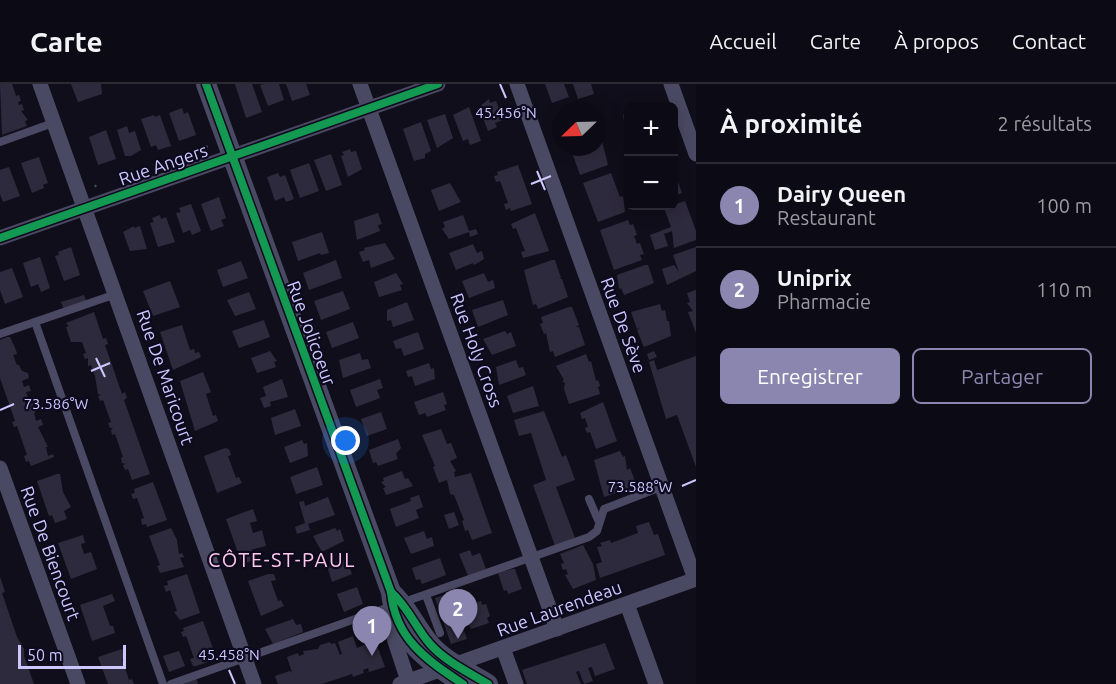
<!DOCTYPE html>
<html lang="fr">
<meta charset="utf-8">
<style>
:root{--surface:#0c0a14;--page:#1a1822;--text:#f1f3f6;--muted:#9a9aa0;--line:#2c2b34;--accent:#8b86af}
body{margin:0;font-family:Ubuntu,sans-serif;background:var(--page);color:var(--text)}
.controls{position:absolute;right:18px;top:18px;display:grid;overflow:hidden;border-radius:9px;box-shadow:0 3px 15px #0003}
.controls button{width:54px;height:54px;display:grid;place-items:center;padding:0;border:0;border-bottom:2px solid var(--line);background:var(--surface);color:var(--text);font:30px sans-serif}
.compass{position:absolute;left:552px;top:18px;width:54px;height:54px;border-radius:50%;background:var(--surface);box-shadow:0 3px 15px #0003;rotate:247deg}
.scale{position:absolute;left:18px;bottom:15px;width:108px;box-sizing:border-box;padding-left:6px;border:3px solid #cdc7ff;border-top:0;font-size:16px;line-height:21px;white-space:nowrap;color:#cdc7ff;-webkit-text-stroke:4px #0d0a1e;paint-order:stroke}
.you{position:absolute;left:346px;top:357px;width:21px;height:21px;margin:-15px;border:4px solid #fff;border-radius:50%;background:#1a73e8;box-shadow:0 0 0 9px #1a73e833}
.badge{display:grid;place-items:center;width:39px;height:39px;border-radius:50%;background:var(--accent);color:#fff;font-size:20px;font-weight:700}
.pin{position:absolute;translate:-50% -50px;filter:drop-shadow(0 2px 3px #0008)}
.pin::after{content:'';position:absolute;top:32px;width:21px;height:18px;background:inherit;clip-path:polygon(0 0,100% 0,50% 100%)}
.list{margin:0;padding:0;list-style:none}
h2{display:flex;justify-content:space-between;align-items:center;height:78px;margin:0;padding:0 24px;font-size:26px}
h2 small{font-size:20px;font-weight:400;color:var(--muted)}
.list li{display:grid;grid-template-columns:39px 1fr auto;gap:18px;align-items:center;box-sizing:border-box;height:84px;padding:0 24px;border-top:2px solid var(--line)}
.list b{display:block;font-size:22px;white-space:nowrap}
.list p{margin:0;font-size:20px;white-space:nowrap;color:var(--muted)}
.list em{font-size:20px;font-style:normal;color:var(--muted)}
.actions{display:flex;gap:12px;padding:18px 24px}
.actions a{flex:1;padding:14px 0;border:2px solid var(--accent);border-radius:9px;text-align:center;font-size:21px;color:var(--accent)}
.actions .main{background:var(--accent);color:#fff}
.map{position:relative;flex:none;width:696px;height:600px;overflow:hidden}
header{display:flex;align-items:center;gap:36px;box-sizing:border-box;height:84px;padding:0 30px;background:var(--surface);border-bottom:2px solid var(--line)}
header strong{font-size:28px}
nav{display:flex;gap:33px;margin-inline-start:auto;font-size:21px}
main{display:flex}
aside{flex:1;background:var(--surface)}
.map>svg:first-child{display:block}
.building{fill:#2e2a3d}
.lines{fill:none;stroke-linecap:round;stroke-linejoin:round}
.path{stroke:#455565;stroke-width:2;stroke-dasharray:3 4.5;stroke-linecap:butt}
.service{stroke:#4a4963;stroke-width:8}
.minor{stroke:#4a4963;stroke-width:15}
.tertiary{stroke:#4a4963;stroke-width:20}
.cycleway-casing{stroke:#0d0a1e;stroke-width:11}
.cycleway{stroke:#139951;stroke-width:8}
.ticks{fill:none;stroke:#cdc7ff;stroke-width:2}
.labels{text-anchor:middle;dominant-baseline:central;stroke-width:4.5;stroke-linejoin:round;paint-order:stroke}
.street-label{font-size:18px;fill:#cdc7ff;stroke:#0d0a1e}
.neighbourhood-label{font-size:20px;letter-spacing:1.5px;fill:#ffc9eb;stroke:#0d0a1e}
.ticks-label{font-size:15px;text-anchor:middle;fill:#cdc7ff;stroke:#0d0a1e;stroke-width:4.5;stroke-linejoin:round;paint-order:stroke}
</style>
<header>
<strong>Carte</strong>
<nav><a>Accueil</a><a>Carte</a><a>À propos</a><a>Contact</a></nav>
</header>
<main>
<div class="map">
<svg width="696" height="600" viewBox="0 0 696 600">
<rect width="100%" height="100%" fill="#100e1a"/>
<g class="building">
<path d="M 0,0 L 12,0 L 16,12 L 19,11 L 21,17 L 18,18 L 19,21 L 22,20 L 24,26 L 21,27 L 28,36 L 25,37 L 27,42 L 2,51 Z"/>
<path d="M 71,0 L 101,0 L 102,10 L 78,18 Z"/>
<path d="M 235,0 L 252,0 L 262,28 L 246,34 Z"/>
<path d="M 265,0 L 279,0 L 284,16 L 268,22 L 260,1 Z"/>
<path d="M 286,0 L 306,0 L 310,11 L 292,17 Z"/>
<path d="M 545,0 L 564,0 L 569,13 L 552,19 Z"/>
<path d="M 573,0 L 591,0 L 594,10 L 578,15 Z"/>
<path d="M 489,15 L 490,19 L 496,17 L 503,36 L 495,39 L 497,43 L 488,47 L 479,23 Z"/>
<path d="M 469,23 L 481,57 L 470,61 L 468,55 L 463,57 L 453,31 Z"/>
<path d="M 182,24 L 184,30 L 188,28 L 196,51 L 179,57 L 169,29 Z"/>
<path d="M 628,29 L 628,47 L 626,48 L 623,31 Z"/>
<path d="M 445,30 L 453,54 L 437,64 L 427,36 Z"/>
<path d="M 154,31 L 155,33 L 160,31 L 171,62 L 158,66 L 156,61 L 151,63 L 141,35 Z"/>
<path d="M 421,38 L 431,67 L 425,70 L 425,74 L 414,77 L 403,45 Z"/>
<path d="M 127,42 L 129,49 L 135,47 L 141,66 L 131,72 L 125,72 L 117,46 Z"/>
<path d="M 599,45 L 608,81 L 580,91 L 570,63 L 597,63 Z"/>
<path d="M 106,46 L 116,75 L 98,81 L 89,53 Z"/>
<path d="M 350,65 L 351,68 L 356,67 L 362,85 L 348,93 L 341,72 L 344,71 L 342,68 Z"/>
<path d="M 331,70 L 342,101 L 326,107 L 314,76 Z"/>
<path d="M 39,73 L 48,99 L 43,101 L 44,104 L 32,109 L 21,79 Z"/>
<path d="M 309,79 L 319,107 L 300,114 L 290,86 Z"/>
<path d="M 518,81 L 532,120 L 511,127 L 510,124 L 506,126 L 504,120 L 508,119 L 500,97 L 496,98 L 494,92 L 498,91 L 497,88 Z"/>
<path d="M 9,83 L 20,112 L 3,118 L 0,110 L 0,86 Z"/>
<path d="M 674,86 L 682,109 L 674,112 Z"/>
<path d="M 278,89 L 280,93 L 285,91 L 294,115 L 286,118 L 284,113 L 275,117 L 267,93 Z"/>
<path d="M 611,89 L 620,113 L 623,112 L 625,128 L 598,138 L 583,99 Z"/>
<path d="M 450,99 L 461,118 L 439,127 L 431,106 Z"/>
<path d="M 219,113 L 226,134 L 221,136 L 224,142 L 211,147 L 201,120 Z"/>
<path d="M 685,117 L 696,147 L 696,156 L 674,164 L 672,147 L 664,150 L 668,162 L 655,166 L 650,151 L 671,143 L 664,124 Z"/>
<path d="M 191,120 L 201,147 L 192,151 L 190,146 L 183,149 L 176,129 L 181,128 L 179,124 Z"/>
<path d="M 378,129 L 382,140 L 378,141 L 380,147 L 357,156 L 354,137 Z"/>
<path d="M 535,129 L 549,167 L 523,174 L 521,168 L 525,167 L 516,144 L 513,145 L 511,140 Z"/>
<path d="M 160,131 L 161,135 L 166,133 L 175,158 L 158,163 L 150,139 L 154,138 L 152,134 Z"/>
<path d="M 463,131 L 469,147 L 476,145 L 478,150 L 470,153 L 469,148 L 449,155 L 442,145 L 445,143 L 443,138 Z"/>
<path d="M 628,136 L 630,141 L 633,140 L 637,151 L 634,152 L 637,160 L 640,159 L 644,170 L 640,171 L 642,176 L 614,186 L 600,146 Z"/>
<path d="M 134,142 L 134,144 L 140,142 L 147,165 L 130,167 L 123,148 Z"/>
<path d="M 322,148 L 329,169 L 321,171 L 320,169 L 298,177 L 292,158 Z"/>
<path d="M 385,159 L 395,175 L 371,184 L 369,176 L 363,178 L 359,168 L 365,166 L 364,164 Z"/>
<path d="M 473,160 L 477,169 L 482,167 L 484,175 L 474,181 L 473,179 L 456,186 L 449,169 Z"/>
<path d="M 71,163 L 80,191 L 64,197 L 55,172 L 59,171 L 58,168 Z"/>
<path d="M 696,163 L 696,187 L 667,201 L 662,185 L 674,181 L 679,188 L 673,171 Z"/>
<path d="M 40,173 L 50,204 L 41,208 L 38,200 L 31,203 L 23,179 Z"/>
<path d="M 336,176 L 342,194 L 309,206 L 303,189 Z"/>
<path d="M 552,176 L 555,176 L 561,194 L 559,195 L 562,195 L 568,213 L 538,225 L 536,220 L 533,221 L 524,186 Z"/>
<path d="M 241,177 L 248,194 L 223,203 L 217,186 Z"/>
<path d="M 645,181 L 648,181 L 654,199 L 624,211 L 621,204 L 619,205 L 617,191 Z"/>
<path d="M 12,184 L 23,213 L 5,220 L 0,206 L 0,188 Z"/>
<path d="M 396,189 L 403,200 L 400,201 L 402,206 L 379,213 L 374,198 Z"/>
<path d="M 484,189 L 488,198 L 493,196 L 495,204 L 469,214 L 462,197 Z"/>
<path d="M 170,197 L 180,223 L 153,232 L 143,207 Z"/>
<path d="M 696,206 L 696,249 L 688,228 L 693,227 L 687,219 L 690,218 L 687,209 Z"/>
<path d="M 343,207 L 350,225 L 321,236 L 314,217 Z"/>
<path d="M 249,208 L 256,225 L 235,232 L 227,216 Z"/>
<path d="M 84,211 L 87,219 L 64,226 L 61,218 Z"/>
<path d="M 503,216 L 508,231 L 478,243 L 472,226 Z"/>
<path d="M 407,218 L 414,236 L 393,243 L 391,236 L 387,237 L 387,226 Z"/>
<path d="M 660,220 L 662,227 L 665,226 L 667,237 L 669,237 L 671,252 L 644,263 L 637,246 L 641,243 L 637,245 L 631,228 Z"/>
<path d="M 569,223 L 572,223 L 579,241 L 576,243 L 579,243 L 585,261 L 555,273 L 553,267 L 550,268 L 546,249 L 544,250 L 540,240 L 543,239 L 541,233 Z"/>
<path d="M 94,228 L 103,255 L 106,254 L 108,260 L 105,261 L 122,310 L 125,308 L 127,314 L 124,316 L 150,390 L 132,396 L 128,385 L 125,386 L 123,381 L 126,380 L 122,379 L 121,374 L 123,373 L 115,350 L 112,351 L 111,346 L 113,344 L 110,344 L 108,339 L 111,338 L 103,316 L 100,317 L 98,312 L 101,311 L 98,310 L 95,292 L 91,281 L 88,282 L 88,274 L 85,275 L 83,270 L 86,269 L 82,258 L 71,258 L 66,243 L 69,242 L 66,239 Z"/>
<path d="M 264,236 L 270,253 L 239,264 L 232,247 Z"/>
<path d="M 353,238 L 359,254 L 332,264 L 326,248 Z"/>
<path d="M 182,241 L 190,266 L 194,265 L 195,269 L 199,268 L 201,273 L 173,286 L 160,248 Z"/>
<path d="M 505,247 L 507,250 L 511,248 L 516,262 L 492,271 L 483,255 Z"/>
<path d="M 418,248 L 424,265 L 404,272 L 401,264 L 396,265 L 393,257 Z"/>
<path d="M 7,253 L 10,253 L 16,266 L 17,270 L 13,271 L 17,281 L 19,281 L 22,287 L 28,289 L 29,294 L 22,297 L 24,303 L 29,301 L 31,307 L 26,308 L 29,316 L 35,314 L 37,321 L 34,322 L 36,328 L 34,329 L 36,337 L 41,335 L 43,341 L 38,343 L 48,363 L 46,363 L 48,372 L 53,370 L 54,373 L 31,382 L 29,377 L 26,378 L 24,372 L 27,371 L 17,342 L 14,343 L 12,338 L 15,337 L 0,294 L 0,256 Z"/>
<path d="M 270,267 L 277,277 L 274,278 L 276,283 L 257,289 L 251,274 Z"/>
<path d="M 654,267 L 657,273 L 649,276 L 647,270 Z"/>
<path d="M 360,269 L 362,276 L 368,275 L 371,284 L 343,294 L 339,276 Z"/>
<path d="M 586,270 L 589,278 L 591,277 L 596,297 L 598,296 L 600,302 L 598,303 L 600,310 L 569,320 L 564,305 L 565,299 L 562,297 L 564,296 L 556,282 Z"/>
<path d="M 696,272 L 696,383 L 677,331 L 666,335 L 649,278 L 654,276 L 657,286 Z"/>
<path d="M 516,276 L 519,284 L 523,283 L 526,291 L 499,301 L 496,283 Z"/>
<path d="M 429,279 L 431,285 L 434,284 L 435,295 L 415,302 L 412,292 L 408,293 L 406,287 Z"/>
<path d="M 203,288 L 211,308 L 206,310 L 213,332 L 216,331 L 218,337 L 195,347 L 180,297 Z"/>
<path d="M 282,295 L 288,313 L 270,318 L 271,322 L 264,324 L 260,314 L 266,312 L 263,303 Z"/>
<path d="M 380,295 L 383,304 L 377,306 L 380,314 L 356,323 L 350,306 Z"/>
<path d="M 533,302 L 539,322 L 513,329 L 507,312 Z"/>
<path d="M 443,308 L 447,320 L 444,321 L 446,326 L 427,333 L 425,329 L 419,331 L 414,318 Z"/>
<path d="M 603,318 L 617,357 L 596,365 L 590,348 L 587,349 L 585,344 L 588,343 L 585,334 L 582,335 L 580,329 Z"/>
<path d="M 295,325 L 301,342 L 275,351 L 271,334 Z"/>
<path d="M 544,327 L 562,373 L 566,371 L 575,396 L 556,403 L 575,454 L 555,462 L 533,401 L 546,396 L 531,349 L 519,352 L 514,336 Z"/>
<path d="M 381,328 L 387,345 L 367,352 L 361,335 Z"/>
<path d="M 441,345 L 447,360 L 451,359 L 457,374 L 450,377 L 456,387 L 454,388 L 455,393 L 471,389 L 492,449 L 472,456 L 468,446 L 465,447 L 462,437 L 464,436 L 454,411 L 450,410 L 447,396 L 439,399 L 433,383 L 435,382 L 422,351 Z"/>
<path d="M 398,355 L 401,364 L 396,370 L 398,375 L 378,382 L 376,378 L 373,379 L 369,366 Z"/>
<path d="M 302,356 L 304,360 L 307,359 L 308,372 L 290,379 L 284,363 Z"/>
<path d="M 225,364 L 229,365 L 231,371 L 228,372 L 236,394 L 239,393 L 242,399 L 217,409 L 204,372 Z"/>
<path d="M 620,367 L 623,373 L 625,372 L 627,386 L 630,384 L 637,402 L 604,413 L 594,376 Z"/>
<path d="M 317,383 L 323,401 L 296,410 L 290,393 Z"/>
<path d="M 402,387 L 405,395 L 408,394 L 413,402 L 386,411 L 383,404 L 386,403 L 381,398 L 384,397 L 383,394 Z"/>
<path d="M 57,390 L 60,390 L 63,408 L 71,423 L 64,427 L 67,435 L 55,439 L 52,431 L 49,432 L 37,397 Z"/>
<path d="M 153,398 L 167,436 L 147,443 L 146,440 L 142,441 L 141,435 L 144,434 L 137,414 L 133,415 L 131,410 L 135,409 L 134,405 Z"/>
<path d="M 419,411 L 423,423 L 416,426 L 419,434 L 396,443 L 390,425 L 411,417 L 410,414 Z"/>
<path d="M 328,413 L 335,431 L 308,440 L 310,446 L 297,450 L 295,443 L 305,439 L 299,418 L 304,417 L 305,422 Z"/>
<path d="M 253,425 L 257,437 L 250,439 L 253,449 L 262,446 L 266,462 L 250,466 L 254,467 L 257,475 L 242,480 L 226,435 Z"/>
<path d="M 454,428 L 459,441 L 449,445 L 444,431 Z"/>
<path d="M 649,438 L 654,451 L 658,450 L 665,471 L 600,494 L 596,480 L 602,478 L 597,463 L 602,462 L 600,459 L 610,456 L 611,459 L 638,449 L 636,442 Z"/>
<path d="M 171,444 L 177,456 L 179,470 L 182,469 L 184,473 L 180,474 L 184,483 L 160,489 L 157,482 L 160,481 L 149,452 Z"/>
<path d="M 335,444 L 337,447 L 340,445 L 344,457 L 322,468 L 313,452 Z"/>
<path d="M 424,447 L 427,455 L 432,453 L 434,462 L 411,470 L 404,454 Z"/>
<path d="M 83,451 L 85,459 L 81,460 L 84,470 L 91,468 L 97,485 L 71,495 L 58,459 Z"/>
<path d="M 583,461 L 593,480 L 596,496 L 573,505 L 565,491 L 568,490 L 566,485 L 563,486 L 561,480 L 564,479 L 560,470 Z"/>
<path d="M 470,466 L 472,472 L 480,469 L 486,485 L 468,492 L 459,470 Z"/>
<path d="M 440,474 L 446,491 L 422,500 L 420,495 L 416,496 L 412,484 Z"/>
<path d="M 346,475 L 353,484 L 350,485 L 352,490 L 332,498 L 327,482 Z"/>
<path d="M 512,485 L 515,485 L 522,505 L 508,510 L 507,506 L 504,507 L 498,489 Z"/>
<path d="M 187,490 L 200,529 L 180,536 L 174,528 L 177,527 L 170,506 L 166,508 L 164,502 L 168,501 L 167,497 Z"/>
<path d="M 268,490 L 274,490 L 276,496 L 271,497 L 278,517 L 281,516 L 284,522 L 261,532 L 248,497 Z"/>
<path d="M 0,493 L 5,508 L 2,509 L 17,553 L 24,565 L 24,572 L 34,600 L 0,600 Z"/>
<path d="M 357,503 L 363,520 L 344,528 L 337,510 Z"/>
<path d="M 451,509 L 467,555 L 451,560 L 435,514 Z"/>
<path d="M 112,510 L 115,517 L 103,522 L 110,542 L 113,542 L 115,549 L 92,557 L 80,521 Z"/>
<path d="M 481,517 L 482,521 L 486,520 L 490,532 L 487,534 L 489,539 L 471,545 L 461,524 Z"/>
<path d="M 293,535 L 296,541 L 301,540 L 303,548 L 273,560 L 265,545 Z"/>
<path d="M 203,537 L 217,575 L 196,582 L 193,582 L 190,575 L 194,574 L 186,552 L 183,553 L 181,548 L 184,547 L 183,544 Z"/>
<path d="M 353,552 L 357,564 L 375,556 L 385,583 L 369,588 L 368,584 L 363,586 L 364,589 L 353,593 L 352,590 L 322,600 L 278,600 L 275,592 L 290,587 L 292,589 L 287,573 L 298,569 L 299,572 L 304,570 L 303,567 L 318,565 L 320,561 L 330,558 L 331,560 L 335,559 L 340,571 L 342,570 L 338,558 Z"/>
<path d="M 605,559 L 615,585 L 595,592 L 592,583 L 588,584 L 593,597 L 584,600 L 579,587 L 576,588 L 581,600 L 527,600 L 522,586 Z"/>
<path d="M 122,565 L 125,574 L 122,575 L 129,596 L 132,595 L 134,600 L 108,600 L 98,573 Z"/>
<path d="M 179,567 L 185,582 L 169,588 L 163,572 Z"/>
<path d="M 196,594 L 198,600 L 179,600 Z"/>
</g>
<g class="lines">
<g class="path">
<path d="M 205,62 L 208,63"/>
<path d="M 95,103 L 96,101"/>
</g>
<g class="service">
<path d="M 0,58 L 53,39"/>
<path d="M 35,238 L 163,600"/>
<path d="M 0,250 L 116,210"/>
<path d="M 589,415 L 598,436"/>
<path d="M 426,511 L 440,549"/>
<path d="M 404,518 L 589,453 L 597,447 L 604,425 L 661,403"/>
<path d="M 171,600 L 392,522"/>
</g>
<g class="minor">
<path d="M 40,0 L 254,600"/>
<path d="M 360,0 L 557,545"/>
<path d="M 517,0 L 695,495"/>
<path d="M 671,0 L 696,70"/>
<path d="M 0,154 L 438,0"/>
<path d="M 0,384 L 78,600"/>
<path d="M 627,520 L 656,600"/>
<path d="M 392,528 L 392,548 L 408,597"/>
<path d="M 503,564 L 516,600"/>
<path d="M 400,600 L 696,495"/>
</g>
<g class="tertiary">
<path d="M 206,0 L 391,508 C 395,555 427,576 463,600"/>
<path d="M 391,508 C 409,524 415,543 430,560 C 445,577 468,588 488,600"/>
</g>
<g class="cycleway-casing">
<g id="cycleway">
<path d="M 206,0 L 391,508 C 395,555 427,576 463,600"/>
<path d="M 0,154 L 438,0"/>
<path d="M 391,508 C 409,524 415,543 430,560 C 445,577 468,588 488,600"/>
</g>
</g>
<use href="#cycleway" class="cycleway"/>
</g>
<path class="ticks" d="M 500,0 L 506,14M 537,87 L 545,106M 531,100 L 551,92M 96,274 L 105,293M 91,287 L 110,279M 0,326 L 14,320M 682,402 L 696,396M 229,586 L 235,600"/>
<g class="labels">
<g class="street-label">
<text transform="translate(163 80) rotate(-19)">Rue Angers</text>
<text transform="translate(624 241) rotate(70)">Rue De Sève</text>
<text transform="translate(312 249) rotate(70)">Rue Jolicoeur</text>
<text transform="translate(477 266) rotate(70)">Rue Holy Cross</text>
<text transform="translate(166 293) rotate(71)">Rue De Maricourt</text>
<text transform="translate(51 469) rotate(70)">Rue De Biencourt</text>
<text transform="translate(559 524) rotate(-20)">Rue Laurendeau</text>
</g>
<g class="neighbourhood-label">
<text x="282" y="475">CÔTE-ST-PAUL</text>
</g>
</g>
<g class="ticks-label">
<text x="506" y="34">45.456°N</text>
<text x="56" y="325">73.586°W</text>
<text x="640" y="408">73.588°W</text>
<text x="229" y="576">45.458°N</text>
</g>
</svg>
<div class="controls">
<button>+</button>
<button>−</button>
</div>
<svg class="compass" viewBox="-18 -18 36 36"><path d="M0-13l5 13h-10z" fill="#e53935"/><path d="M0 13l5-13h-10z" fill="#9a9aa0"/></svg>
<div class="scale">50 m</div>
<div class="you"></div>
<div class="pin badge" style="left:372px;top:572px">1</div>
<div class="pin badge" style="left:458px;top:555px">2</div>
</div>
<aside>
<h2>À proximité<small>2 résultats</small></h2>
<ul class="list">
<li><span class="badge">1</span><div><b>Dairy Queen</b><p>Restaurant</p></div><em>100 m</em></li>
<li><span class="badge">2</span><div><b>Uniprix</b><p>Pharmacie</p></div><em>110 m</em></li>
</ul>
<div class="actions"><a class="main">Enregistrer</a><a>Partager</a></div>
</aside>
</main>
